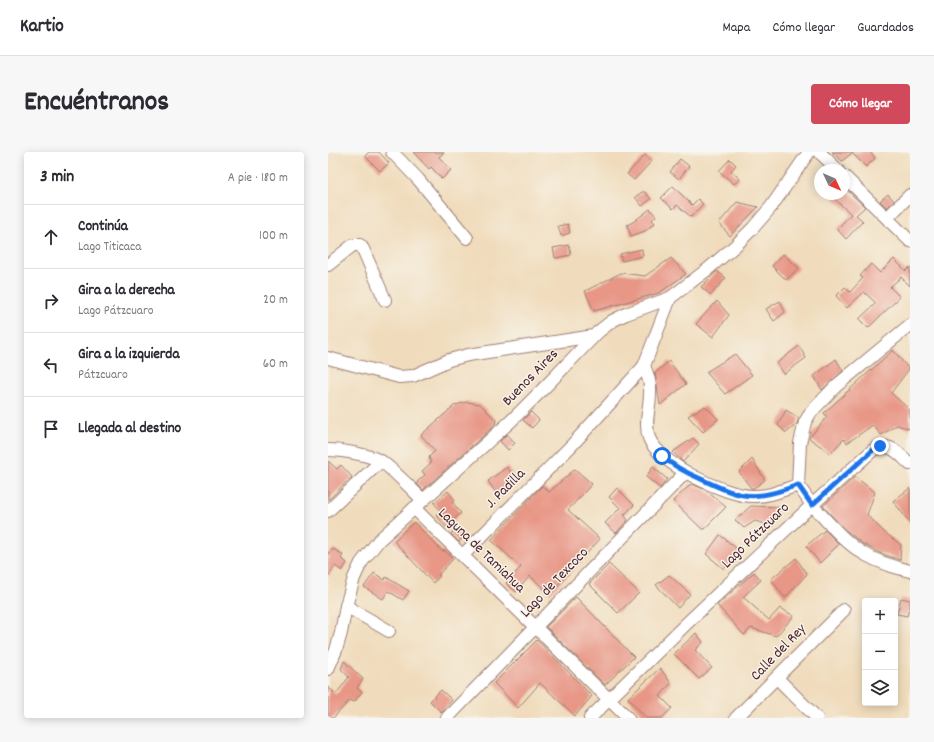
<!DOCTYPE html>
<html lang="es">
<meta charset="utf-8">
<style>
:root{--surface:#fff;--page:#f7f7f7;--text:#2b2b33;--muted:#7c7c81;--line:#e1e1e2;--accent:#d1495b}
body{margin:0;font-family:Dekko,sans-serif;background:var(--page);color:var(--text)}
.controls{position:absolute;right:12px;bottom:12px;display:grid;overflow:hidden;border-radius:4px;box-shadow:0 2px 10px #0003}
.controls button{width:36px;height:36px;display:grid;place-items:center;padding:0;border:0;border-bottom:1px solid var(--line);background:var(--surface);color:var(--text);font:20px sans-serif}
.compass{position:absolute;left:486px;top:12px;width:36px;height:36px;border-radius:50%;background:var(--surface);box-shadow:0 2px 10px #0003;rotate:134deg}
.stop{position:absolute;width:12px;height:12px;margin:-9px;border:3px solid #1a73e8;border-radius:50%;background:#fff}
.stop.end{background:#1a73e8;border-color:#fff;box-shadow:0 1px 4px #0008}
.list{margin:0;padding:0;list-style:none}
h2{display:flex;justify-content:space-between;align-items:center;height:52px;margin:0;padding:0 16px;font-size:17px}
h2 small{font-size:13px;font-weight:400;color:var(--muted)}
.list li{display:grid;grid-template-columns:26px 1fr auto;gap:12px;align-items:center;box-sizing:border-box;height:64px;padding:0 16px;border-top:1px solid var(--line)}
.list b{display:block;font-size:15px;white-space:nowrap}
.list p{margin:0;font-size:13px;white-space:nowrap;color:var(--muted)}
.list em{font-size:13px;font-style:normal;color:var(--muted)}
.icon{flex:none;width:22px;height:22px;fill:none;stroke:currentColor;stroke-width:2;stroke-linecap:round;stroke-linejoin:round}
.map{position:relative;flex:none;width:582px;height:566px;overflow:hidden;border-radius:4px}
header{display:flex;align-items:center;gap:24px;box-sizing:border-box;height:56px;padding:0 20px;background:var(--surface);border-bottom:1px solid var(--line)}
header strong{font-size:19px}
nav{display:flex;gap:22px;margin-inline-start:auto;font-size:14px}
.intro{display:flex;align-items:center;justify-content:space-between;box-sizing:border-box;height:96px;padding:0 24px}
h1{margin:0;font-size:28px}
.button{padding:10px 18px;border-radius:4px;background:var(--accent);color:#fff;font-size:14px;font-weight:700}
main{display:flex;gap:24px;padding:0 24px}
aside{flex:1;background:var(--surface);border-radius:4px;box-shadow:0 2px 10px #0003}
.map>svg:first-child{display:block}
.building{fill:#e89686}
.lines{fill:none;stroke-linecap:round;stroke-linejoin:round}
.minor-casing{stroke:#9d7e74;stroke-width:14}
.minor{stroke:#fff;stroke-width:12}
.route{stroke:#1a73e8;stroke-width:5}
.labels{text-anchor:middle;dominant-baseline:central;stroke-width:3;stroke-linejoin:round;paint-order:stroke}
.street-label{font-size:15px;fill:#4a1f2b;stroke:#f7f3e8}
</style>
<header>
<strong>Kartio</strong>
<nav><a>Mapa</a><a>Cómo llegar</a><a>Guardados</a></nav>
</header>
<div class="intro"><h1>Encuéntranos</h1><a class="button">Cómo llegar</a></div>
<main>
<aside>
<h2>3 min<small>A pie · 180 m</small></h2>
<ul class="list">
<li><svg class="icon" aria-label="ahead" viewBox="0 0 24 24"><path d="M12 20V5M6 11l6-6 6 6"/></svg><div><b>Continúa</b><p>Lago Titicaca</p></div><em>100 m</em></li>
<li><svg class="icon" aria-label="right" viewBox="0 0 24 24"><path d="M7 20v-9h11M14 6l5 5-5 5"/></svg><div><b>Gira a la derecha</b><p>Lago Pátzcuaro</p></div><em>20 m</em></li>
<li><svg class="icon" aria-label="left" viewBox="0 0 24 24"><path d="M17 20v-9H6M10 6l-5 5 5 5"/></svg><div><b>Gira a la izquierda</b><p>Pátzcuaro</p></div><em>60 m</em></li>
<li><svg class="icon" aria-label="arrive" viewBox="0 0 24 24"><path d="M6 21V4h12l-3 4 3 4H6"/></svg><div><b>Llegada al destino</b></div></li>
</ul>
</aside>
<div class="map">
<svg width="582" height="566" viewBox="0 0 582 566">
<rect width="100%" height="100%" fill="#f7f3e8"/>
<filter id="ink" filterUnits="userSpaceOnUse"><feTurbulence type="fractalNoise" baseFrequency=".025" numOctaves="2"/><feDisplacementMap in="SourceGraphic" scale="8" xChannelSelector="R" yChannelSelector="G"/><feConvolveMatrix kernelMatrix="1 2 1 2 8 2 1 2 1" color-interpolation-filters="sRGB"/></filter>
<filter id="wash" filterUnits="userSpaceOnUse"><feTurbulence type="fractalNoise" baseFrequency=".012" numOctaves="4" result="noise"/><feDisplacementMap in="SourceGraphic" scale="16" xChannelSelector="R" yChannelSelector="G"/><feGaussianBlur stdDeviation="0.9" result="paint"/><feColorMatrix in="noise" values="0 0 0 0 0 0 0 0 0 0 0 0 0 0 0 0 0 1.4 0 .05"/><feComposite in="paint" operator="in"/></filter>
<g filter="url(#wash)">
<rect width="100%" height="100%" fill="#f0dcbc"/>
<g id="blocks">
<g class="building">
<path d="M 41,0 L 51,0 L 61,11 L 52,19 L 37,4 Z"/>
<path d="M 85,0 L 116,0 L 111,5 L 123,18 L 114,27 L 103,15 L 101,17 Z"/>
<path d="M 504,0 L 542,0 L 547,6 L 538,15 L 524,1 L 514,9 Z"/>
<path d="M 317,3 L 324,9 L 306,28 L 299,22 Z"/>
<path d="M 352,7 L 361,14 L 351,27 L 342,20 Z"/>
<path d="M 402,7 L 408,13 L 403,19 L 412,27 L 406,32 L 391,19 Z"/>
<path d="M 345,34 L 364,53 L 370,47 L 375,52 L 363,65 L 349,53 L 345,57 L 333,46 Z"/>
<path d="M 518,37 L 537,55 L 528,63 L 535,69 L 518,87 L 509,77 L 523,62 L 501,42 L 516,42 L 516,39 Z"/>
<path d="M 314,40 L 317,40 L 323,47 L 314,54 L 307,45 Z"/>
<path d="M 560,42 L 566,49 L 559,56 L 552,49 Z"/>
<path d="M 409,50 L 430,55 L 402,84 L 391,71 Z"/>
<path d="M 322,57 L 328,64 L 324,68 L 327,71 L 317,79 L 303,84 L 299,73 L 305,70 Z"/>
<path d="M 240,72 L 242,81 L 233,84 L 230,74 Z"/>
<path d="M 241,93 L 243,103 L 227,106 L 225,96 Z"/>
<path d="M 314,97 L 315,104 L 294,109 L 292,102 Z"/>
<path d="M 455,102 L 471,116 L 458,128 L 444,114 Z"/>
<path d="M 343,106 L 358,122 L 331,141 L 266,159 L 257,139 L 293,121 L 317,124 Z"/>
<path d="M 566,107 L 578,119 L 582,115 L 582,134 L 573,125 L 562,135 L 572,145 L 540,176 L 531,167 L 548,151 L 536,140 L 519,156 L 508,144 L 517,135 L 522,140 L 535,126 L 532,124 L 543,112 L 552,121 Z"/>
<path d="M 389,119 L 398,126 L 383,143 L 373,135 Z"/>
<path d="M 389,149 L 401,163 L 385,185 L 368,172 Z"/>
<path d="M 452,149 L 457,160 L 446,169 L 438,157 Z"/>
<path d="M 471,194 L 478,206 L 456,222 L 449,211 Z"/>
<path d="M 565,198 L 581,217 L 563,241 L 582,258 L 582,277 L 569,273 L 553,283 L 545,273 L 519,291 L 516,287 L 502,301 L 481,286 L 499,265 L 496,261 Z"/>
<path d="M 407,202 L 424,223 L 397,242 L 378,220 Z"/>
<path d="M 508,207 L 515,219 L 494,238 L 486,224 Z"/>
<path d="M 341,209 L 358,232 L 332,253 L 327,221 Z"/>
<path d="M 139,250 L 152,252 L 168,268 L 167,273 L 95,338 L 89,332 L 90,329 L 97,323 L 94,319 L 103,311 L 101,305 L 107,299 L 93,283 L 127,253 Z"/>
<path d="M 377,254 L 390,267 L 375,280 L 360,264 Z"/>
<path d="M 458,258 L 471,266 L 469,272 L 458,281 L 450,273 Z"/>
<path d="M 203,260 L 211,268 L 204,276 L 195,268 Z"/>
<path d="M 179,282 L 187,291 L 180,298 L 172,289 Z"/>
<path d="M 365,286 L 371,292 L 355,310 L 345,300 Z"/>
<path d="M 424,307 L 437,328 L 426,336 L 423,336 L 411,320 Z"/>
<path d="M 0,309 L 9,317 L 13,313 L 24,325 L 0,348 Z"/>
<path d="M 179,315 L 190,330 L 176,341 L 173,337 L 168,341 L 160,329 Z"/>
<path d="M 325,315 L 339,327 L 332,336 L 318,325 Z"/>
<path d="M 247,317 L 264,332 L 240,358 L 272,387 L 222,442 L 202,424 L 188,440 L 178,431 L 193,415 L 163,388 L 214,334 L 221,340 Z"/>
<path d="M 527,325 L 547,340 L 539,363 L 556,380 L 573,393 L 572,408 L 552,401 L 535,392 L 514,375 L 495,354 Z"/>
<path d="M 363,332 L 376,337 L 398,355 L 375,378 L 345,349 Z"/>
<path d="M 289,336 L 306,353 L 296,363 L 300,368 L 288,381 L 277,371 L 292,356 L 281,345 Z"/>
<path d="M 582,336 L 582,371 L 565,349 Z"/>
<path d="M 120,339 L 127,348 L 124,350 L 133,361 L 118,375 L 108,363 L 113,359 L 106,351 Z"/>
<path d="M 423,354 L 450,355 L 445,374 L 427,369 L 416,376 L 407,368 Z"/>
<path d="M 86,370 L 115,400 L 116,398 L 125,407 L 110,423 L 112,424 L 105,431 L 66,389 Z"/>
<path d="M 128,377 L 136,384 L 131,390 L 123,382 Z"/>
<path d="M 497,378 L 511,392 L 492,411 L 478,394 Z"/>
<path d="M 392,383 L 413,400 L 396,417 L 378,402 Z"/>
<path d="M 6,397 L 15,403 L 13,406 L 19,411 L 14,419 L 7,414 L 0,425 L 0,401 Z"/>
<path d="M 468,406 L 479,422 L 457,446 L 443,427 Z"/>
<path d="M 281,412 L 311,441 L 290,461 L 261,432 Z"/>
<path d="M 426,420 L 433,428 L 415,445 L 441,468 L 452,456 L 466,464 L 448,484 L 423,476 L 416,483 L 389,453 Z"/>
<path d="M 46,421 L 57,428 L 58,425 L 81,439 L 75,448 L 60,439 L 55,447 L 36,435 Z"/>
<path d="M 341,423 L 362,442 L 350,456 L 328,433 Z"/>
<path d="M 248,445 L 306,505 L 277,533 L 218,475 Z"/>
<path d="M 573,446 L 582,448 L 582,455 L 579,464 L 569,462 Z"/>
<path d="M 368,481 L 375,490 L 367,498 L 384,516 L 371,527 L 346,502 Z"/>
<path d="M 209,488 L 264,544 L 247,564 L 212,531 L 190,556 L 166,531 Z"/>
<path d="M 16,509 L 35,527 L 29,536 L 34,540 L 26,550 L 22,548 L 5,566 L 0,566 L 0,535 L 8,542 L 21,525 L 13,517 Z"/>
<path d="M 332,516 L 343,531 L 332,544 L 344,556 L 334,566 L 318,566 L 300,546 Z"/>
<path d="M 113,538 L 124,548 L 113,560 L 102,549 Z"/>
</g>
</g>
</g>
<g filter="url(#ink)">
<use href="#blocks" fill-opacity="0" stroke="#9d7e74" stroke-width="1"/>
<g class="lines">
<g class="minor-casing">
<g id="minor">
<path d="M 64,0 L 90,27 L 139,86"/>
<path d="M 491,0 L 510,18"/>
<path d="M 516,24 L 582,89"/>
<path d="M 559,66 L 582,43"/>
<path d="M 0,113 L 25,93 L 32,93 L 35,97 L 57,148"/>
<path d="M 0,206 L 71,225 L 85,224 L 121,208 L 140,203 L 266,184"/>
<path d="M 316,214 L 342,146"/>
<path d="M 0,298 C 12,298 44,303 54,310 C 68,320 82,336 95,348"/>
<path d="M 582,312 C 570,301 562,289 545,298 L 484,353 C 500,370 517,391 538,403 C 552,411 567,415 582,419"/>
<path d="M 86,356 L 300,566"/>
<path d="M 0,359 L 53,309"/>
<path d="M 135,403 L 244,293 L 316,214 C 320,223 323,231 322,241 C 322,256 316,271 321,286 C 332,313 398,344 425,344 C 440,345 455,338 470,333"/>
<path d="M 18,454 L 61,479"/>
<path d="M 0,517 L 8,498 L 13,481 L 18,454 L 26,426 L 33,411 L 51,388 L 183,269 L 217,235 L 270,180 L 284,169 L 298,162 L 342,146 L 380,117 L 407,94 L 425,76 L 443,55 L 481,0"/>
<path d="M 449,526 L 489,566"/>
<path d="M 119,566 L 358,320"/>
<path d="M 262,566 L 358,472 L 484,353 L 470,333 L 472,291 L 477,270 L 483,260 L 508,234 L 582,173"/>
<path d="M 408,566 L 516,458"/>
</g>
</g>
<use href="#minor" class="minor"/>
</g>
</g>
<g class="lines" filter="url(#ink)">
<path class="route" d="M 334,304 C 345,314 359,321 373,327 C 415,347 425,349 470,333 L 484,353 L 545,298 L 552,294"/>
</g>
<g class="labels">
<g class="street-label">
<text transform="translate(203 226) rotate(-46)">Buenos Aires</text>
<text transform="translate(178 337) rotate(-45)">J. Padilla</text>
<text transform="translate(428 384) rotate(-44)">Lago Pátzcuaro</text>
<text transform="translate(153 399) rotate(44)">Laguna de Tamiahua</text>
<text transform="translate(227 431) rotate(-46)">Lago de Texcoco</text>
<text transform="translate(451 501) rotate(-46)">Calle del Rey</text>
</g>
</g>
</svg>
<div class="controls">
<button>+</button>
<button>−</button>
<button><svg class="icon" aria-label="layers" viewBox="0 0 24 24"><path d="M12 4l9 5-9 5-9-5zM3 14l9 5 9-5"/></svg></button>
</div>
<svg class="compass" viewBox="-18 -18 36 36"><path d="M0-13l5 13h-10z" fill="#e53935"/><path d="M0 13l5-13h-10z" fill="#7c7c81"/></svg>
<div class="stop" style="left:334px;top:304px"></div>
<div class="stop end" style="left:552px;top:294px"></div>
</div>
</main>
